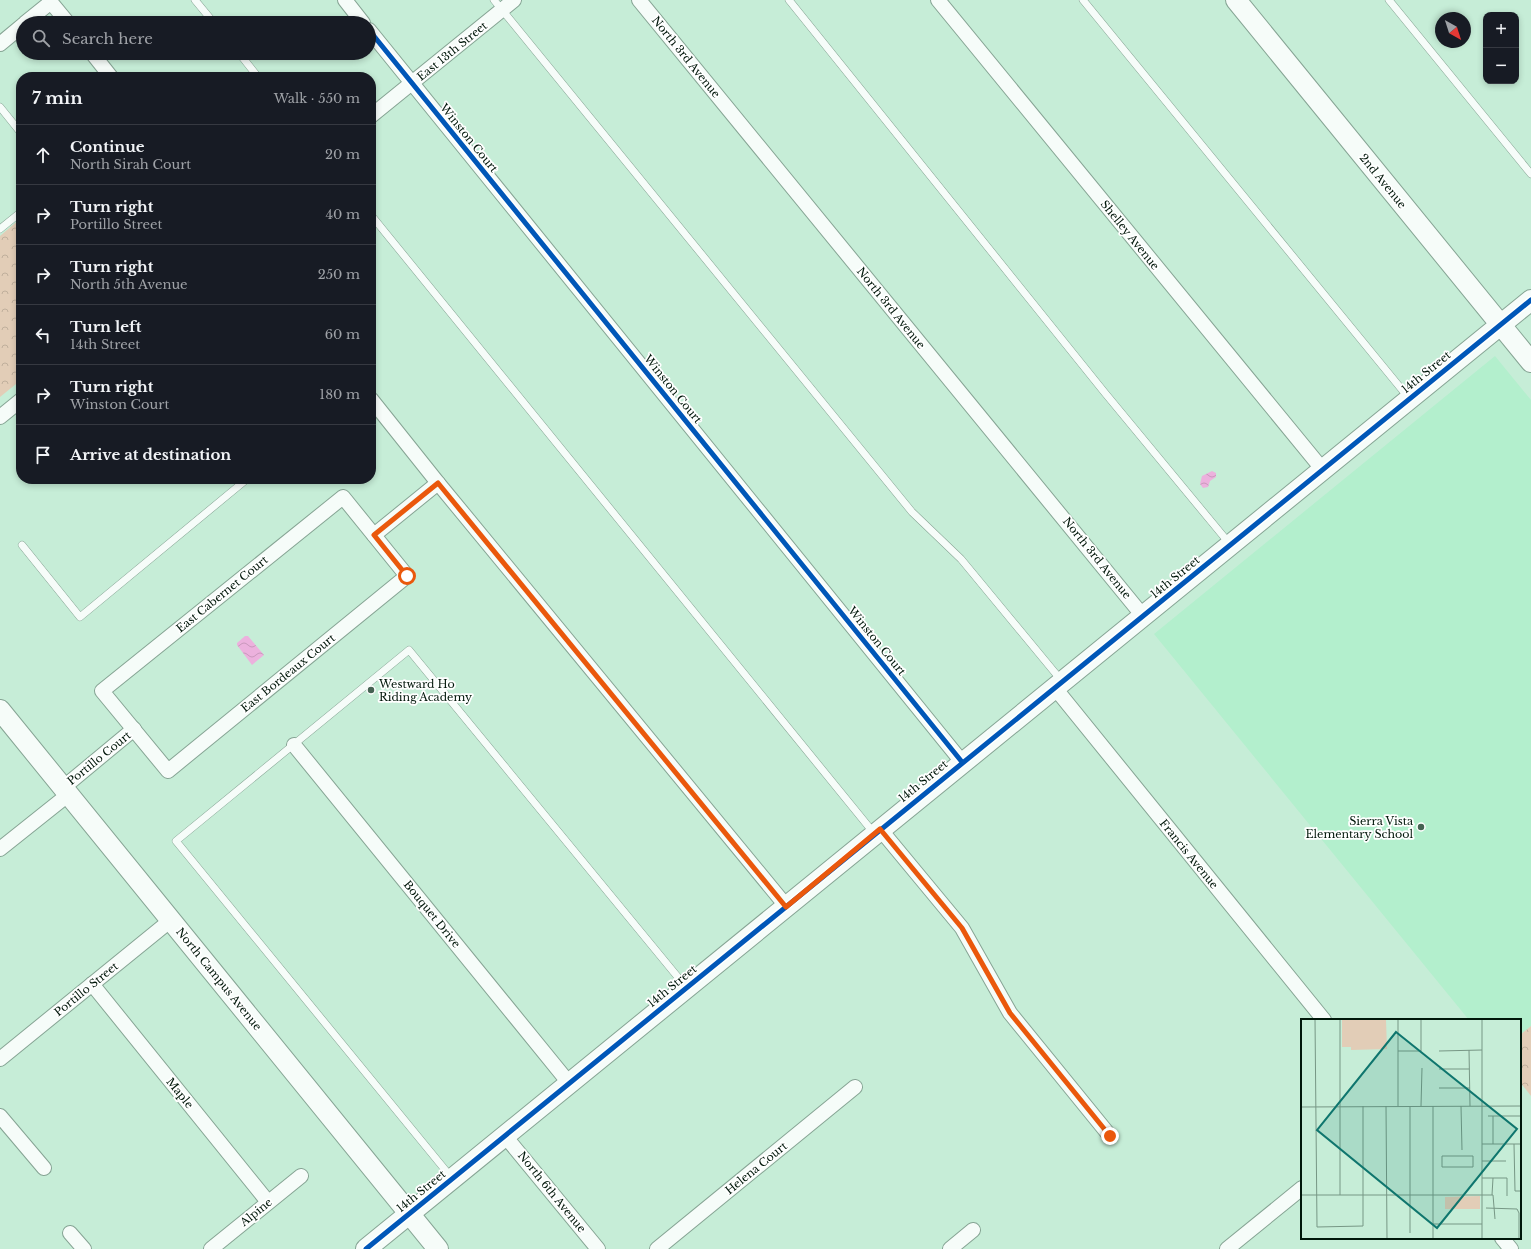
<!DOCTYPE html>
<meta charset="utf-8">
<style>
:root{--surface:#171b24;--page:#242831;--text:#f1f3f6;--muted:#9ea1a6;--line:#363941}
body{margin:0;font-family:"Libre Baskerville",serif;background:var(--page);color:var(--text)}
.controls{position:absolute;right:12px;top:12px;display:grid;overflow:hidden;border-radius:8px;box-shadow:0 2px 6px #0003}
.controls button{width:36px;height:36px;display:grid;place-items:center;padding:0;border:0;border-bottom:1px solid var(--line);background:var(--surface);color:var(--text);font:20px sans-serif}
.compass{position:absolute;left:1435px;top:12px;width:36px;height:36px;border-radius:50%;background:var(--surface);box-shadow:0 2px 6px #0003;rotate:141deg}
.stop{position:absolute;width:12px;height:12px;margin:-9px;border:3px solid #ea580c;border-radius:50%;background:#fff}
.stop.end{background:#ea580c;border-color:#fff;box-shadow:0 1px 4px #0008}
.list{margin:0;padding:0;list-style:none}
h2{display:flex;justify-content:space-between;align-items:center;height:52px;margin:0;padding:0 16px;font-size:17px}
h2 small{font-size:13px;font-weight:400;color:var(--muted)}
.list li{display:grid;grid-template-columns:26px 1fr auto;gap:12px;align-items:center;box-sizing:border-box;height:60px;padding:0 16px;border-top:1px solid var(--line)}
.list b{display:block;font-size:15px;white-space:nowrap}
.list p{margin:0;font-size:13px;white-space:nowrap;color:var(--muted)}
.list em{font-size:13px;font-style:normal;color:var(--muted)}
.icon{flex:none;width:22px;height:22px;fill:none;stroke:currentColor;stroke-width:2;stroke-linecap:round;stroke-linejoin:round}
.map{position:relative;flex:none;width:1531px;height:1249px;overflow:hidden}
.search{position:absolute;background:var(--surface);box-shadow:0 2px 6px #0003;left:16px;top:16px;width:360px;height:44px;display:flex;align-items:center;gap:10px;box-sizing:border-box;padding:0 14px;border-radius:22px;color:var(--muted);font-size:15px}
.panel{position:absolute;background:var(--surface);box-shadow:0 2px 6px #0003;left:16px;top:72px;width:360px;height:412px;border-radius:16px}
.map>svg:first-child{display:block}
.built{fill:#b3efcd}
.park{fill:url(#park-crowns)}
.water{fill:url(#water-waves)}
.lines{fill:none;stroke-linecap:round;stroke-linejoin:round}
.lane-casing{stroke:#86a494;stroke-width:8}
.street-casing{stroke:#86a494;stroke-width:16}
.secondary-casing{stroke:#86a494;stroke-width:22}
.lane{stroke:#f6fcf9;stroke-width:7}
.street{stroke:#f6fcf9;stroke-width:14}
.secondary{stroke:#f6fcf9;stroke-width:20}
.cycleway-casing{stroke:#fff;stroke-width:8}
.cycleway{stroke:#0057b8;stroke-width:5}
.route{stroke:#ea580c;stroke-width:5}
.poi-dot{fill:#456252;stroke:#fff;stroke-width:1.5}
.labels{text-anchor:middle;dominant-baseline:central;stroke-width:3.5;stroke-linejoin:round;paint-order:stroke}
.street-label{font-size:11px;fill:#00170a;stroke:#fff}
.poi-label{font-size:11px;fill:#00170a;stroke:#fff;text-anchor:start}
.inset-road{fill:none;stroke:#779785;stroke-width:1}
.view{fill:#0f766e;fill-opacity:0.15;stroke:#0f766e;stroke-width:2}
.inset-edge{fill:none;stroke:#00170a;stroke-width:2}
</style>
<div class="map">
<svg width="1531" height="1249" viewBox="0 0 1531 1249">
<defs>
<pattern id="park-crowns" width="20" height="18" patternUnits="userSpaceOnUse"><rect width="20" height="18" fill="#e2cdb7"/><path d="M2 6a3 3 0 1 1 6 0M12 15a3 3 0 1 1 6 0" fill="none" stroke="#c0af9c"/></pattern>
<pattern id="water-waves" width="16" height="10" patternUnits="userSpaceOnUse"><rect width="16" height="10" fill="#ecb1dd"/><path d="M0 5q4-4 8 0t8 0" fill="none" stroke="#c998bc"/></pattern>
</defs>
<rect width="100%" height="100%" fill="#c6edd7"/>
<path class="built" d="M 1495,356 L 1531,400 L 1531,1026 L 1520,1035 L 1520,1020 L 1469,1020 L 1154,634 Z"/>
<g class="park">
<path d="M 21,218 L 21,380 L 0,397 L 0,236 Z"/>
<path d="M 1531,1026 L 1531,1096 L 1520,1082 L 1520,1035 Z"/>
</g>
<g class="water">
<path d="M 1212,471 L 1216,473 L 1216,477 L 1210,481 L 1208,487 L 1203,488 L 1200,484 L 1202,476 Z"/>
<path d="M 245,636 L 248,636 L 264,655 L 252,665 L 237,645 L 237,643 Z"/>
</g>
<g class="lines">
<g class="lane-casing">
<g id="lane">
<path d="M 195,0 L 214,23"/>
<path d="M 494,0 L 912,512 L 961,559 L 1061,680"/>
<path d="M 789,0 L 1105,393 L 1229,543"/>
<path d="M 1083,0 L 1408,397"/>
<path d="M 1389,0 L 1531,174"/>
<path d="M 239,53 L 258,77"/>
<path d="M 0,107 L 21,133"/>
<path d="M 371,215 L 873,832"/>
<path d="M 0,229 L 21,212"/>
<path d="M 22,545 L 80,617 L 247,479"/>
<path d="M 451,1177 L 176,841 L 409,650 L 686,987"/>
</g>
</g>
<g class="street-casing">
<g id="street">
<path d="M 49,0 L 68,23"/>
<path d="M 345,0 L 363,23"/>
<path d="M 639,0 L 1143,616"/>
<path d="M 938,0 L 1323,470"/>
<path d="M 25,23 L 51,2"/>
<path d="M 369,30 L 962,762"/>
<path d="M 0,44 L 23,25"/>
<path d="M 92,53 L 111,77"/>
<path d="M 371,116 L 514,0"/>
<path d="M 371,399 L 438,483 L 787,907"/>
<path d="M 0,417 L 21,400"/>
<path d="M 343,497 L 407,576 L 168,771 L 102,691 Z"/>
<path d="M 374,535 L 438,483"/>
<path d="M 1055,688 L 1324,1020"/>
<path d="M 294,745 L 569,1083"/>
<path d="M 64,787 L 134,729"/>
<path d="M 880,829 L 962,928 L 1010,1013 L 1110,1136"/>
<path d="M 0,849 L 69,794"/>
<path d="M 92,984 L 268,1202"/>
<path d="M 0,1059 L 171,920"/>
<path d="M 0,1116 L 44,1168"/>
<path d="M 505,1136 L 598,1249"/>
<path d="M 70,1233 L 84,1249"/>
<path d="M 1502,1238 L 1511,1249"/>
<path d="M 211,1249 L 301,1176"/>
<path d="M 657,1249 L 855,1087"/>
<path d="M 950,1249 L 973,1230"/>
<path d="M 1227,1249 L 1302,1188"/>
</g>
</g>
<g class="secondary-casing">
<g id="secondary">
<path d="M 1236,0 L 1531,362"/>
<path d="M 0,710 L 438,1249"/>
<path d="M 366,1249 C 754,932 1142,615 1531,300"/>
</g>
</g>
<use href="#lane" class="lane"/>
<use href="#street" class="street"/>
<use href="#secondary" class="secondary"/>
<g class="cycleway-casing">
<g id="cycleway">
<path d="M 369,30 L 962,762"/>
<path d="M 366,1249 C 754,932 1142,615 1531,300"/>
</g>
</g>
<use href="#cycleway" class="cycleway"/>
</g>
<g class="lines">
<path class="route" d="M 407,576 L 374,535 L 438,483 L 786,907 L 880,829 L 962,928 L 1010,1013 L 1110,1136"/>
</g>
<g class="poi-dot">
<circle cx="371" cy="690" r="4"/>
<circle cx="1421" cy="827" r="4"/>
</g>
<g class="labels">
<g class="street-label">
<text transform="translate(452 51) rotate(-39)">East 13th Street</text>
<text transform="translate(686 57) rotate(51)">North 3rd Avenue</text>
<text transform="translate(469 138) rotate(51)">Winston Court</text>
<text transform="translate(1383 181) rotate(51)">2nd Avenue</text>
<text transform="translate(1130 235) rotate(51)">Shelley Avenue</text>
<text transform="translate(891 308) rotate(51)">North 3rd Avenue</text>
<text transform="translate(1426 372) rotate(-39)">14th Street</text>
<text transform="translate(673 389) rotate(51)">Winston Court</text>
<text transform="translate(1097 558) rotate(51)">North 3rd Avenue</text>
<text transform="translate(1175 577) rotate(-39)">14th Street</text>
<text transform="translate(222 594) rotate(-39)">East Cabernet Court</text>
<text transform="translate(877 641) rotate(51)">Winston Court</text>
<text transform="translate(288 673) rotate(-39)">East Bordeaux Court</text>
<text transform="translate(99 758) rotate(-39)">Portillo Court</text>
<text transform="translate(923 781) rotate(-39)">14th Street</text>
<text transform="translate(1189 854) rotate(51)">Francis Avenue</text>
<text transform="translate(432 914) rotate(51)">Bouquet Drive</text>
<text transform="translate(219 979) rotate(51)">North Campus Avenue</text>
<text transform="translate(672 986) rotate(-39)">14th Street</text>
<text transform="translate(86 989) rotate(-39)">Portillo Street</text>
<text transform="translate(180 1093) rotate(51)">Maple</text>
<text transform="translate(756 1168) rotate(-39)">Helena Court</text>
<text transform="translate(421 1191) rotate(-39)">14th Street</text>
<text transform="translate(552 1192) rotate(51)">North 6th Avenue</text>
<text transform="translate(256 1212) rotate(-39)">Alpine</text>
</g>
<g class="poi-label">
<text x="379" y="684">Westward Ho<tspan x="379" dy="13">Riding Academy</tspan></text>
<text x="1413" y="821" text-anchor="end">Sierra Vista<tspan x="1413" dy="13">Elementary School</tspan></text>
</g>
</g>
<g transform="translate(1301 1019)">
<rect width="220" height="220" fill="#c6edd7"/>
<path d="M 41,1 L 85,1 L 86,30 L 50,31 L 50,28 L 41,28 ZM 179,177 L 179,190 L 144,190 L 144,178 Z" fill="#e2cdb7"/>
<path class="inset-road" d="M 14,0 L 16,208 L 62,207 L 62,87M 39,0 L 39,176M 97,0 L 97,87M 181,0 L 181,220M 168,31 L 169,87M 97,32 L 120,32 L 120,0M 138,32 L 181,31M 138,50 L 168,50M 138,69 L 169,69M 85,87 L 86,220M 109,87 L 109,214M 120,87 L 121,49M 132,87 L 132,220M 160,87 L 161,131M 0,88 L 220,87M 187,97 L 220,97M 192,97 L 192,125M 181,125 L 220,125M 213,125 L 214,172 L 220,172M 141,137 L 172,137 L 172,148 L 141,148 ZM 181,142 L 205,142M 181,159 L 206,159 L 206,177M 0,176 L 192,176 L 194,200M 191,176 L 192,159M 185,189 L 216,190 L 218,194 L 218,220M 132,205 L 181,205"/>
<path class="view" d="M 95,13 L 216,110 L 136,209 L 16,111 Z"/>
<rect width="220" height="220" class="inset-edge"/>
</g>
</svg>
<div class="controls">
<button>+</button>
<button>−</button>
</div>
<svg class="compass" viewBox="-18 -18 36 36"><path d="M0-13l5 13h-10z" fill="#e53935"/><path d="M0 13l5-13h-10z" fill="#9ea1a6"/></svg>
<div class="stop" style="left:407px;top:576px"></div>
<div class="stop end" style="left:1110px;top:1136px"></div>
<div class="search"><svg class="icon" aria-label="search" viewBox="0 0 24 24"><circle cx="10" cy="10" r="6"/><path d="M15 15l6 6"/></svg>Search here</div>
<section class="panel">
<h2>7 min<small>Walk · 550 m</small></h2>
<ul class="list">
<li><svg class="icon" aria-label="ahead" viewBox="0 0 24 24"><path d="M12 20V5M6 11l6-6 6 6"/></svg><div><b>Continue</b><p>North Sirah Court</p></div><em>20 m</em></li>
<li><svg class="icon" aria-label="right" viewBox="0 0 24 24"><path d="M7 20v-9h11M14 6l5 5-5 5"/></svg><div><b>Turn right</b><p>Portillo Street</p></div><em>40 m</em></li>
<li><svg class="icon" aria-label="right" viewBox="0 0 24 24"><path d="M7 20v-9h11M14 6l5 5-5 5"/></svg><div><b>Turn right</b><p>North 5th Avenue</p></div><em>250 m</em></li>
<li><svg class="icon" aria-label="left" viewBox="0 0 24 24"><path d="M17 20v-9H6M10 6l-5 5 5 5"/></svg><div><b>Turn left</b><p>14th Street</p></div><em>60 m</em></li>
<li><svg class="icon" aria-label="right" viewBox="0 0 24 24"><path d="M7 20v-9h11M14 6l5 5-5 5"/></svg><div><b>Turn right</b><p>Winston Court</p></div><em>180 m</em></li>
<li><svg class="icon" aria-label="arrive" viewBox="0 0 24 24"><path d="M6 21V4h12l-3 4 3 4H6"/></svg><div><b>Arrive at destination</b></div></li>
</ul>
</section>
</div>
